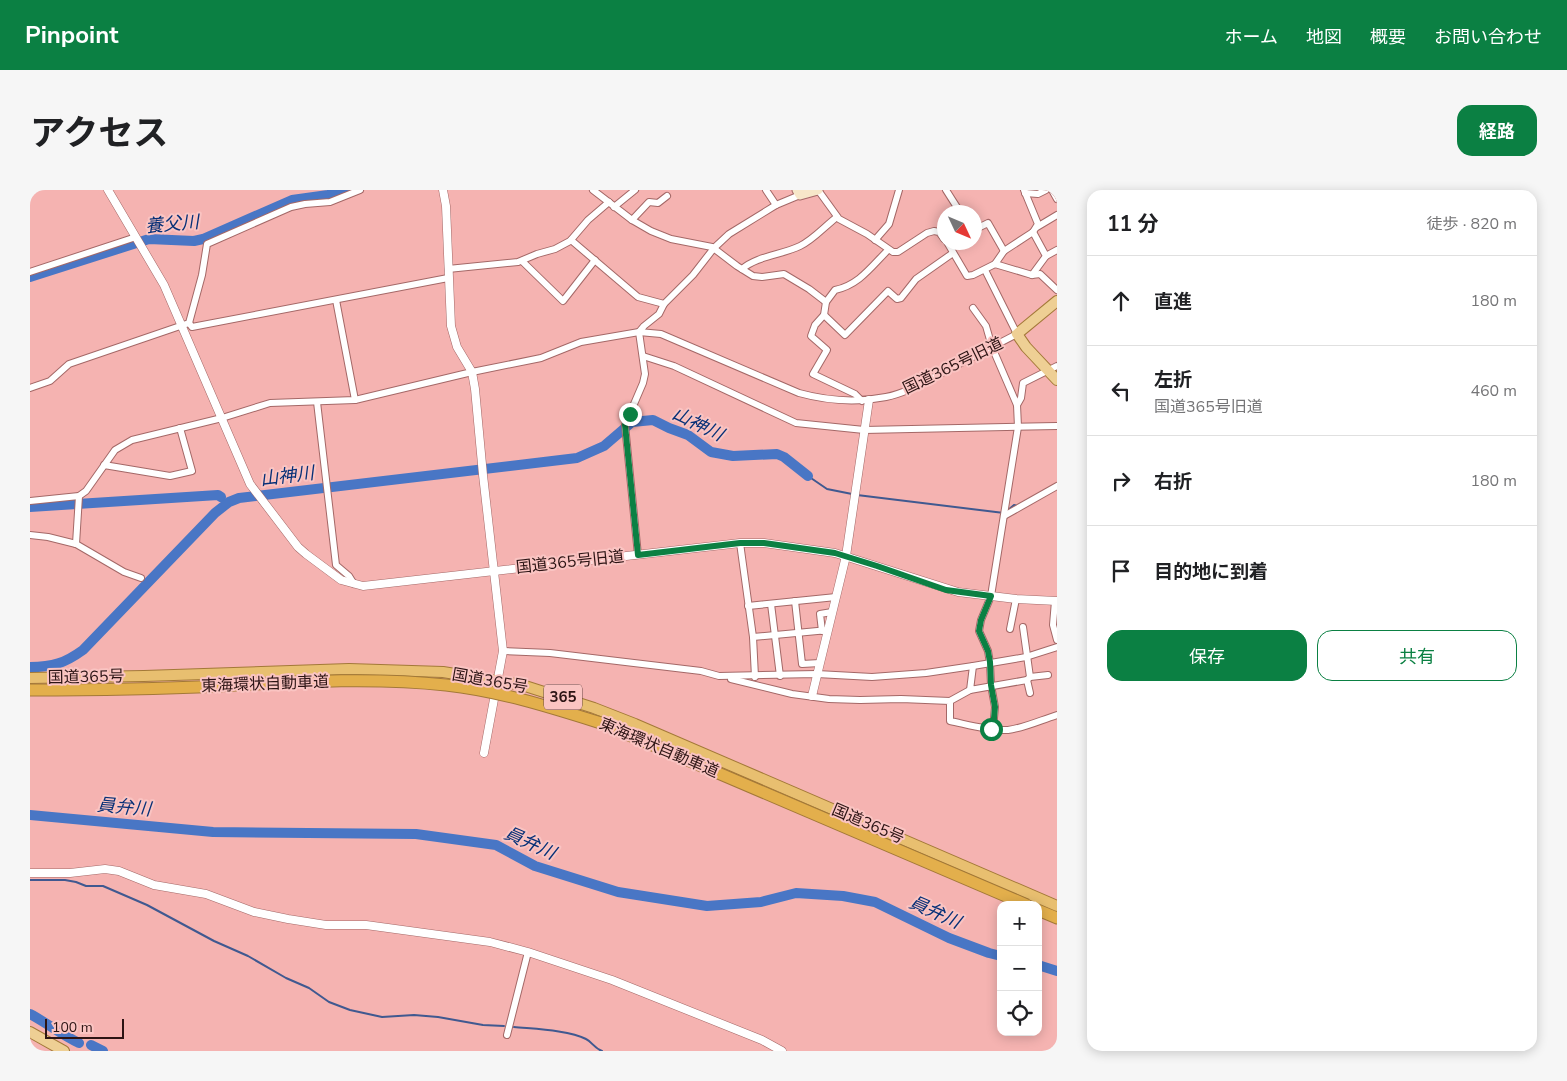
<!DOCTYPE html>
<html lang="ja">
<meta charset="utf-8">
<style>
:root{--surface:#fff;--page:#f6f6f6;--text:#202124;--muted:#757577;--line:#e0e0e0;--accent:#0b8043}
body{margin:0;font-family:"Nunito Sans","Noto Sans JP",sans-serif;background:var(--page);color:var(--text)}
.controls{position:absolute;right:15px;bottom:15px;display:grid;overflow:hidden;border-radius:10px;box-shadow:0 2px 12px #0003}
.controls button{width:45px;height:45px;display:grid;place-items:center;padding:0;border:0;border-bottom:1px solid var(--line);background:var(--surface);color:var(--text);font:25px sans-serif}
.compass{position:absolute;left:907px;top:15px;width:45px;height:45px;border-radius:50%;background:var(--surface);box-shadow:0 2px 12px #0003;rotate:134deg}
.scale{position:absolute;left:15px;bottom:12px;width:79px;box-sizing:border-box;padding-left:5px;border:2px solid #2c1414;border-top:0;font-size:14px;line-height:18px;white-space:nowrap;color:#2c1414;-webkit-text-stroke:4px #fac4c2;paint-order:stroke}
.stop{position:absolute;width:15px;height:15px;margin:-11px;border:4px solid #0b8043;border-radius:50%;background:#fff}
.stop.end{background:#0b8043;border-color:#fff;box-shadow:0 1px 5px #0008}
.list{margin:0;padding:0;list-style:none}
h2{display:flex;justify-content:space-between;align-items:center;height:65px;margin:0;padding:0 20px;font-size:21px}
h2 small{font-size:16px;font-weight:400;color:var(--muted)}
.list li{display:grid;grid-template-columns:32px 1fr auto;gap:15px;align-items:center;box-sizing:border-box;height:90px;padding:0 20px;border-top:1px solid var(--line)}
.list b{display:block;font-size:19px;white-space:nowrap}
.list p{margin:0;font-size:16px;white-space:nowrap;color:var(--muted)}
.list em{font-size:16px;font-style:normal;color:var(--muted)}
.actions{display:flex;gap:10px;padding:15px 20px}
.actions a{flex:1;padding:11px 0;border:1px solid var(--accent);border-radius:15px;text-align:center;font-size:18px;color:var(--accent)}
.actions .main{background:var(--accent);color:#fff}
.icon{flex:none;width:28px;height:28px;fill:none;stroke:currentColor;stroke-width:2;stroke-linecap:round;stroke-linejoin:round}
.map{position:relative;flex:none;width:1027px;height:861px;overflow:hidden;border-radius:15px}
header{display:flex;align-items:center;gap:30px;box-sizing:border-box;height:70px;padding:0 25px;background:var(--accent);color:#fff}
header strong{font-size:24px}
nav{display:flex;gap:28px;margin-inline-start:auto;font-size:18px}
.intro{display:flex;align-items:center;justify-content:space-between;box-sizing:border-box;height:120px;padding:0 30px}
h1{margin:0;font-size:35px}
.button{padding:12px 22px;border-radius:15px;background:var(--accent);color:#fff;font-size:18px;font-weight:700}
main{display:flex;gap:30px;padding:0 30px}
aside{flex:1;background:var(--surface);border-radius:15px;box-shadow:0 2px 12px #0003}
.map>svg:first-child{display:block}
.lines{fill:none;stroke-linecap:round;stroke-linejoin:round}
.stream{stroke:#405990;stroke-width:2}
.river{stroke:#4976c5;stroke-width:10}
.minor-casing{stroke:#a46867;stroke-width:8}
.tertiary-casing{stroke:#a46867;stroke-width:9}
.secondary-casing{stroke:#a46867;stroke-width:11}
.primary-casing{stroke:#a37938;stroke-width:12}
.trunk-casing{stroke:#a37938;stroke-width:12}
.motorway-casing{stroke:#a37938;stroke-width:13}
.minor{stroke:#fff;stroke-width:6}
.tertiary{stroke:#fff;stroke-width:8}
.secondary{stroke:#f7e7c9;stroke-width:9}
.primary{stroke:#eecf94;stroke-width:10}
.trunk{stroke:#e8bf70;stroke-width:10}
.motorway{stroke:#e3af4c;stroke-width:11}
.motorway-bridge-casing{stroke:#a37938;stroke-width:13;stroke-linecap:butt}
.motorway-bridge{stroke:#e3af4c;stroke-width:11}
.route{stroke:#0b8043;stroke-width:6}
.labels{text-anchor:middle;dominant-baseline:central;stroke-width:4;stroke-linejoin:round;paint-order:stroke}
.shield{fill:#fac4c2;stroke:#6a4948;stroke-width:1}
.shield-label{font-size:15px;font-weight:bold;fill:#2c1414}
.street-label{font-size:16px;fill:#2c1414;stroke:#fac4c2}
.water-label{font-size:18px;font-style:italic;fill:#073077;stroke:#fac4c2}
</style>
<header>
<strong>Pinpoint</strong>
<nav><a>ホーム</a><a>地図</a><a>概要</a><a>お問い合わせ</a></nav>
</header>
<div class="intro"><h1>アクセス</h1><a class="button">経路</a></div>
<main>
<div class="map">
<svg width="1027" height="861" viewBox="0 0 1027 861">
<rect width="100%" height="100%" fill="#f5b3b1"/>
<g class="lines">
<g class="stream">
<path d="M 778,286 L 797,299 L 822,304"/>
<path d="M 827,305 L 974,323"/>
<path d="M 977,321 L 984,315 L 988,316"/>
<path d="M 0,690 L 35,690 L 46,692 L 56,696 L 73,696 L 117,715 L 184,751 L 218,766 L 256,788 L 279,798 L 299,812 L 320,820 L 352,827 L 384,825 L 408,827 L 453,835 L 474,836"/>
<path d="M 484,837 C 504,839 539,840 556,849 C 562,852 564,858 572,861"/>
</g>
<g class="river">
<path d="M 0,87 L 119,49 L 164,51 L 173,49 L 262,10 L 298,5 L 314,0"/>
<path d="M 0,317 L 188,305 L 191,307"/>
<path d="M 0,477 C 23,477 35,473 53,460 L 185,323 L 199,312 L 209,308 L 547,268 L 574,256 L 602,232 L 623,230 L 639,238 L 658,245 L 681,262 L 703,266 L 747,264 L 754,267 L 778,286"/>
<path d="M 0,625 L 183,642 L 386,644 L 466,655 L 505,676 L 588,702 L 677,716 L 731,712 L 766,703 L 813,706 L 845,712 L 919,748 L 959,763 L 971,766"/>
<path d="M 1008,775 L 1027,781"/>
<path d="M 0,824 C 17,833 32,845 49,853"/>
<path d="M 61,855 L 73,861"/>
</g>
<g class="minor-casing">
<g id="minor">
<path d="M 563,0 L 602,30 L 621,41 L 641,49 L 682,57 L 707,76 L 723,86 L 732,87 L 754,84 L 779,99 L 796,112 L 805,100 C 829,95 841,77 858,60"/>
<path d="M 736,0 L 746,15"/>
<path d="M 788,0 L 809,29 L 837,44 L 863,62 L 868,62 L 897,43 L 904,41 L 909,42 L 914,49"/>
<path d="M 916,0 L 930,22"/>
<path d="M 1022,0 L 1027,9"/>
<path d="M 995,3 L 1008,4 L 1016,0"/>
<path d="M 584,17 L 605,0"/>
<path d="M 602,30 L 619,12 L 628,13 L 637,6"/>
<path d="M 1007,37 L 1027,25"/>
<path d="M 944,40 L 958,33 L 974,61 L 1003,42 L 1008,34 L 994,0"/>
<path d="M 541,50 L 608,107 L 634,114"/>
<path d="M 845,50 L 859,34 L 869,0"/>
<path d="M 917,52 L 937,86 L 943,85 L 965,74 L 1002,85 L 1010,84 L 1027,100"/>
<path d="M 1016,66 L 1027,60"/>
<path d="M 492,71 L 533,111 L 565,70"/>
<path d="M 965,74 L 974,61"/>
<path d="M 418,79 L 488,72 L 507,64 L 525,59 L 540,51 L 558,30 L 579,12"/>
<path d="M 712,79 C 727,66 751,65 770,56 C 783,50 795,36 807,27"/>
<path d="M 0,82 L 106,47"/>
<path d="M 1002,85 L 1016,66 L 1003,42"/>
<path d="M 306,110 L 325,210"/>
<path d="M 796,112 L 794,125 L 785,135 L 781,146 L 797,160 L 783,184 L 825,204 L 832,211"/>
<path d="M 943,118 L 956,136 L 962,157 L 987,215 L 988,237 L 961,406 L 951,430 L 949,441 L 958,461 L 960,473 L 961,495 L 965,517 L 963,539"/>
<path d="M 794,125 L 815,145 L 858,101 L 867,109 L 871,108 L 886,89 L 923,63"/>
<path d="M 159,133 L 162,137 L 418,88"/>
<path d="M 613,166 L 644,176 L 766,233 L 834,240 L 1027,236"/>
<path d="M 0,198 L 20,191 L 39,174 L 159,133 L 172,85 L 177,54 L 261,17 L 275,14 L 300,12 L 330,0"/>
<path d="M 287,212 L 306,375 L 319,386 L 324,394"/>
<path d="M 987,215 L 991,208 L 993,193 L 1027,176"/>
<path d="M 74,275 L 140,286 L 162,281 L 150,238"/>
<path d="M 0,311 L 49,306 L 56,301 L 85,260 L 102,250 L 192,228 L 240,213 L 325,210 L 442,182 L 511,168 L 551,152 L 609,142 L 631,144 L 769,203 C 798,211 826,213 856,207 C 876,203 894,192 912,183 C 937,170 962,157 987,144 L 955,80"/>
<path d="M 974,326 L 1027,296"/>
<path d="M 0,345 L 18,347 L 46,354 L 94,382 L 111,388"/>
<path d="M 710,353 L 723,447 L 725,487"/>
<path d="M 46,354 L 49,306"/>
<path d="M 608,365 L 595,235 L 613,193 L 615,184 L 609,142 L 614,136 L 629,124 L 634,114 L 663,85 L 684,58 L 699,44 L 746,15 L 770,5"/>
<path d="M 765,411 L 772,474 L 790,473"/>
<path d="M 1025,411 L 1023,435 L 1027,450"/>
<path d="M 741,414 L 750,486"/>
<path d="M 718,416 L 806,407"/>
<path d="M 993,437 L 1000,487"/>
<path d="M 980,439 L 986,409"/>
<path d="M 792,441 L 790,424 L 802,422"/>
<path d="M 723,447 L 798,440"/>
<path d="M 473,461 L 520,463 L 671,481 L 689,486 L 787,484 L 842,487 L 896,483 L 943,476 L 996,467 L 1027,457"/>
<path d="M 943,476 L 940,500 L 997,490 L 1000,487 L 1018,485"/>
<path d="M 701,489 L 762,504 L 799,509 L 830,510 L 871,509 L 920,511 L 920,531 C 939,535 959,541 978,540 C 994,538 1011,530 1027,525"/>
<path d="M 997,490 L 1000,503"/>
<path d="M 920,511 L 940,500"/>
<path d="M 477,845 L 498,762"/>
</g>
</g>
<g class="tertiary-casing">
<g id="tertiary">
<path d="M 78,0 L 134,95 L 220,294 L 268,357 L 276,364 L 311,390 L 333,396 L 710,353 L 734,353 L 805,363 L 928,402 L 986,409 L 1027,411"/>
<path d="M 413,0 L 416,16 L 421,136 L 427,157 L 442,182 L 445,199 L 453,285 L 473,461 L 454,563"/>
<path d="M 782,506 L 816,366 L 839,210"/>
<path d="M 0,683 L 40,683 L 75,679 L 89,681 L 124,695 L 176,704 L 224,722 L 258,729 L 296,735 L 336,735 L 460,752 L 498,762 L 582,790 L 732,850 L 752,861"/>
</g>
</g>
<g class="secondary-casing">
<path id="secondary" d="M 767,0 L 770,5 L 788,0"/>
</g>
<g class="primary-casing">
<g id="primary">
<path d="M 1027,111 L 987,144 L 996,157 L 1027,190"/>
<path d="M 0,842 L 34,861"/>
</g>
</g>
<g class="trunk-casing">
<path id="trunk" d="M 0,488 L 114,486 L 319,479 L 413,482 L 492,495 L 564,518 L 605,534 L 1027,716"/>
</g>
<g class="motorway-casing">
<path id="motorway" d="M 1008,720 L 1027,728"/>
</g>
<use href="#minor" class="minor"/>
<use href="#tertiary" class="tertiary"/>
<use href="#secondary" class="secondary"/>
<use href="#primary" class="primary"/>
<use href="#trunk" class="trunk"/>
<use href="#motorway" class="motorway"/>
<g class="motorway-bridge-casing">
<path id="motorway-bridge" d="M 0,500 C 63,500 126,499 189,496 C 265,492 341,487 416,495 C 470,501 520,517 571,533 L 997,715"/>
</g>
<use href="#motorway-bridge" class="motorway-bridge"/>
</g>
<g class="lines">
<path class="route" d="M 600,224 L 595,235 L 608,365 L 710,353 L 734,353 L 805,363 L 847,376 L 916,400 L 961,406 L 951,430 L 949,441 L 958,461 L 960,472 L 961,495 L 965,517 L 963,539 L 961,539"/>
</g>
<g class="labels">
<rect class="shield" x="514" y="494.5" width="38" height="25" rx="4"/>
<g class="shield-label">
<text x="533" y="507">365</text>
</g>
<g class="street-label">
<text transform="translate(923 176) rotate(-26)">国道365号旧道</text>
<text transform="translate(540 372) rotate(-6)">国道365号旧道</text>
<text transform="translate(56 487) rotate(-1)">国道365号</text>
<text transform="translate(460 491) rotate(10)">国道365号</text>
<text transform="translate(235 494) rotate(-2)">東海環状自動車道</text>
<text transform="translate(629 558) rotate(23)">東海環状自動車道</text>
<text transform="translate(838 634) rotate(23)">国道365号</text>
</g>
<g class="water-label">
<text transform="translate(142 34) rotate(-5)">養父川</text>
<text transform="translate(668 234) rotate(26)">山神川</text>
<text transform="translate(257 286) rotate(-7)">山神川</text>
<text transform="translate(94 617) rotate(5)">員弁川</text>
<text transform="translate(500 653) rotate(24)">員弁川</text>
<text transform="translate(905 722) rotate(24)">員弁川</text>
</g>
</g>
</svg>
<div class="controls">
<button>+</button>
<button>−</button>
<button><svg class="icon" aria-label="locate" viewBox="0 0 24 24"><circle cx="12" cy="12" r="6"/><path d="M12 2v4M12 18v4M2 12h4M18 12h4"/></svg></button>
</div>
<svg class="compass" viewBox="-18 -18 36 36"><path d="M0-13l5 13h-10z" fill="#e53935"/><path d="M0 13l5-13h-10z" fill="#757577"/></svg>
<div class="scale">100 m</div>
<div class="stop" style="left:961px;top:539px"></div>
<div class="stop end" style="left:600px;top:224px"></div>
</div>
<aside>
<h2>11 分<small>徒歩 · 820 m</small></h2>
<ul class="list">
<li><svg class="icon" aria-label="ahead" viewBox="0 0 24 24"><path d="M12 20V5M6 11l6-6 6 6"/></svg><div><b>直進</b></div><em>180 m</em></li>
<li><svg class="icon" aria-label="left" viewBox="0 0 24 24"><path d="M17 20v-9H6M10 6l-5 5 5 5"/></svg><div><b>左折</b><p>国道365号旧道</p></div><em>460 m</em></li>
<li><svg class="icon" aria-label="right" viewBox="0 0 24 24"><path d="M7 20v-9h11M14 6l5 5-5 5"/></svg><div><b>右折</b></div><em>180 m</em></li>
<li><svg class="icon" aria-label="arrive" viewBox="0 0 24 24"><path d="M6 21V4h12l-3 4 3 4H6"/></svg><div><b>目的地に到着</b></div></li>
</ul>
<div class="actions"><a class="main">保存</a><a>共有</a></div>
</aside>
</main>
